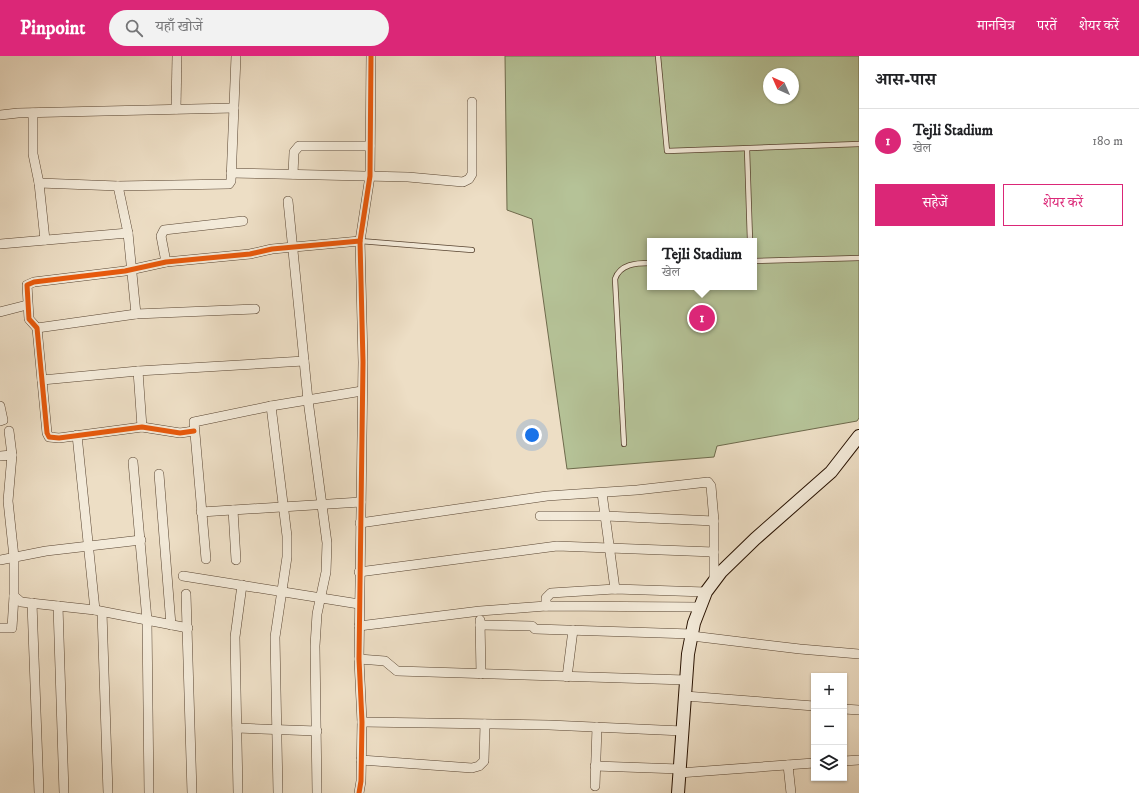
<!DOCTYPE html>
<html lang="hi">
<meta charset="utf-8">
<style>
:root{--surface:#fff;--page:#f2f2f2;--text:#202124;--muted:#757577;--line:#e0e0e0;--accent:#db2777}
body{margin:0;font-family:"IM FELL DW Pica","Noto Serif Devanagari",serif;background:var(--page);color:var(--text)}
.controls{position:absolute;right:12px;bottom:12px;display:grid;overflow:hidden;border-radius:0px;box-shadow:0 1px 3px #0004}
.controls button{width:36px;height:36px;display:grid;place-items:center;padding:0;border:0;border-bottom:1px solid var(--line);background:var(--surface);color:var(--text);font:20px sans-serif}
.compass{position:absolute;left:763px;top:12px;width:36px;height:36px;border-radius:50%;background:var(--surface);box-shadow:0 1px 3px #0004;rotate:315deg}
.you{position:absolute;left:532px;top:379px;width:14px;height:14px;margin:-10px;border:3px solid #fff;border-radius:50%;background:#1a73e8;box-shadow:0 0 0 6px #1a73e833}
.badge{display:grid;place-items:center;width:26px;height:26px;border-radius:50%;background:var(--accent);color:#fff;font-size:13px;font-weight:700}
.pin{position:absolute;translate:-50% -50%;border:2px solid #fff;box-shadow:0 1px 4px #0006}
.popup{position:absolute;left:647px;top:182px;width:110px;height:52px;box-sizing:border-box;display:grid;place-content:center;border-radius:0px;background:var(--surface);filter:drop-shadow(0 1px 3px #0005);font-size:13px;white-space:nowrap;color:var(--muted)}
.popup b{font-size:15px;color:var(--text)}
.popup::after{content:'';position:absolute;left:50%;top:100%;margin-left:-8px;border:8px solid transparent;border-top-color:var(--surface)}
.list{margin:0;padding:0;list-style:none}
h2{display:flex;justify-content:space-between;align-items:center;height:52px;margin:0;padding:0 16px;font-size:17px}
h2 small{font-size:13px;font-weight:400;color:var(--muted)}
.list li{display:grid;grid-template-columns:26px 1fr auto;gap:12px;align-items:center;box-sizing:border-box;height:64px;padding:0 16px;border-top:1px solid var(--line)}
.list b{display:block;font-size:15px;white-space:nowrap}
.list p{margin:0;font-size:13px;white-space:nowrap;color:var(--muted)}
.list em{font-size:13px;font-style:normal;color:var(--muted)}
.actions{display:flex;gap:8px;padding:12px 16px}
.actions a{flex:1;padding:9px 0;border:1px solid var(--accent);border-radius:0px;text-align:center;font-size:14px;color:var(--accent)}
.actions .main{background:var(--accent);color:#fff}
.icon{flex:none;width:22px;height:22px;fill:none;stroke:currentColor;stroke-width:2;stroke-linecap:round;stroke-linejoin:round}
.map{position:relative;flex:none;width:859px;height:737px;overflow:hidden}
header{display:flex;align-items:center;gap:24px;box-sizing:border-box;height:56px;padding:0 20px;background:var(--accent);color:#fff}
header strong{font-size:19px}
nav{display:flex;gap:22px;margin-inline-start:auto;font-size:14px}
.search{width:280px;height:36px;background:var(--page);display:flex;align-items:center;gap:10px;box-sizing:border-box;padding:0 14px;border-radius:22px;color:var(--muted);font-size:15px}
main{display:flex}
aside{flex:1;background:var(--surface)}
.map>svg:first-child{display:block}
.green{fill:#b5c297;stroke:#6e6a4c;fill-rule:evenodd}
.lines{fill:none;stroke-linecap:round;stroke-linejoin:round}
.lane-casing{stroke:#584431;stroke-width:6}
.street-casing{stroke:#584431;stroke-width:10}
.secondary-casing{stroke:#271100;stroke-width:14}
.lane{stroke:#f3ead9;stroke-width:4.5}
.street{stroke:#f3ead9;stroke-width:9}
.secondary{stroke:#f3ead9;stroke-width:12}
.cycleway-casing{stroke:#f3ead9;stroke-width:8}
.cycleway{stroke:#e8590c;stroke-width:5}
</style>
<header>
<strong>Pinpoint</strong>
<div class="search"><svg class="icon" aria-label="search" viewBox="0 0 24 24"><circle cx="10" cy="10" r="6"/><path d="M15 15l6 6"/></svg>यहाँ खोजें</div>
<nav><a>मानचित्र</a><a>परतें</a><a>शेयर करें</a></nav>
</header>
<main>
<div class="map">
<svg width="859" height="737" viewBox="0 0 859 737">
<rect width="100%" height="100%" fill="#eddec5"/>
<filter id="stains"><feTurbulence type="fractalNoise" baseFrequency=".005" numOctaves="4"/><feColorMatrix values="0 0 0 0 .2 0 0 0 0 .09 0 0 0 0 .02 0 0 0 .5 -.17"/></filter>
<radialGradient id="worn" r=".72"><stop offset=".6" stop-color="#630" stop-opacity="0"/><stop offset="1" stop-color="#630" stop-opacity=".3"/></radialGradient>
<path class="green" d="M 505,0 L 859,0 L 859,362 L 857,365 L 717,390 L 714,401 L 567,413 L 532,163 L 507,154 ZM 769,18 L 793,18 L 793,42 L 769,42 ZM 650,185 L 754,185 L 754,231 L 650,231 Z"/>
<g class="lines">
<g class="lane-casing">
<g id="lane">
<path d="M 658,0 L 667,95 L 859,88"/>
<path d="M 747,93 L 750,185"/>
<path d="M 360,185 L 472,194"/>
<path d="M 754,205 L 859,202"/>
<path d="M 624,388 L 615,223 C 620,208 636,207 650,207"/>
</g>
</g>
<g class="street-casing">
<g id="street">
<path d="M 176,53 L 177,0"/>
<path d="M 33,57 L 33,98 L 39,127 L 45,184"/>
<path d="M 0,59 L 18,57 L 234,52"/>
<path d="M 231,117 L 408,121 L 463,126 L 469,123 L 472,118 L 472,46"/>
<path d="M 293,118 L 294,96 L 299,90 L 370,90"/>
<path d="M 39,127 L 118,130 L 229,128 L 231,125 L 236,0"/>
<path d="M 118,130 L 128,177 L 136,258"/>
<path d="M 288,145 L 308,344 L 327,487 L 326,516 L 317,558 L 315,590 L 317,737"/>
<path d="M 0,188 L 128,177"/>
<path d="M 166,206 L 161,180 L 164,174 L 243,165"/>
<path d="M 0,256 L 27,249"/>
<path d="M 37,272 L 136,258 L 255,253"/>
<path d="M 138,315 L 142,371"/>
<path d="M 42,324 L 138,315 L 304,305"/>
<path d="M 0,350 L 3,364 L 0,365"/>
<path d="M 271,350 L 287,480 L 287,501 L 275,581 L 278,737"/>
<path d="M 9,375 L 12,399 L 8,445 L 14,501 L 14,540 L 21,546 L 95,554 L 188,572"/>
<path d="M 194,375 L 180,377 L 142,371 L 59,382 L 49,381 L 47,377 L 37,272 L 29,263 L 27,229 L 34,226 L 125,215 L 166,206 L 250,198 L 272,193 L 360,185"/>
<path d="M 77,379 L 95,554"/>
<path d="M 0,400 L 12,399"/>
<path d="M 133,406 L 147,564 L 149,737"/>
<path d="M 159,418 L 171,569"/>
<path d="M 602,437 L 615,533"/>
<path d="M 233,454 L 236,504"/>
<path d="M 201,456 L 361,446"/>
<path d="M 540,460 L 606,460 L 714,465"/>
<path d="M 360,467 L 547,440 L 637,434 L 708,426 L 711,430 L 714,465 L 714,525"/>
<path d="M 206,503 L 194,366 L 271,350 L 362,335"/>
<path d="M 0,504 L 46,495 L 141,484"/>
<path d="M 359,516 L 557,490 L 714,496"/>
<path d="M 183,520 L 359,548"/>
<path d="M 186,538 L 192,737"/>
<path d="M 32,547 L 39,737"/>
<path d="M 58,550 L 64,737"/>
<path d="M 546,550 L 546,542 L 551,537 L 615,533 L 706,536"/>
<path d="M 102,556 L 108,737"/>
<path d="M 480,564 L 481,618"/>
<path d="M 480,569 L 532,570 L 535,573 L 692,578"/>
<path d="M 359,570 L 480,555 L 546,550 L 700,551"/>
<path d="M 0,572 L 12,572 L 14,540"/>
<path d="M 692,580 L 800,593 L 859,598"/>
<path d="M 359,603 L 385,605 L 397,615 L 686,624"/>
<path d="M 567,621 L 573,574"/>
<path d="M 685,640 L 814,650"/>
<path d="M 844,653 L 859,654"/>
<path d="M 362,666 L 549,669 L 683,675"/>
<path d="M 237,672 L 317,675"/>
<path d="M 361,704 L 472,712 L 479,710 L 484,705 L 485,668"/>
<path d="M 844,705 L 859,704"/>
<path d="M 788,709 L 791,737"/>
<path d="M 595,710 L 680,713"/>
<path d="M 679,717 L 814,707"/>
<path d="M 595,730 L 597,671"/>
<path d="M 238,737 L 235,581 L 242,529"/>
<path d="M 359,737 L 361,725 L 362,666 L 359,603 L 363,306 L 360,185 L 370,120 L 371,0"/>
</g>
</g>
<g class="secondary-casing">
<path id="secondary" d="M 678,737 L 688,598 L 694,567 L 706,536 L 721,516 L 755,483 L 831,416 L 859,380"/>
</g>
<use href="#lane" class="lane"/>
<use href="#street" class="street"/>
<use href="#secondary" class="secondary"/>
<g class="cycleway-casing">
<g id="cycleway">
<path d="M 194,375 L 180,377 L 142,371 L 59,382 L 49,381 L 47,377 L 37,272 L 29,263 L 27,229 L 34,226 L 125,215 L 166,206 L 250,198 L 272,193 L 360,185"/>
<path d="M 359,737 L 361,725 L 362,666 L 359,603 L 363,306 L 360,185 L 370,120 L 371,0"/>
</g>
</g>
<use href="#cycleway" class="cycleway"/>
</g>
<rect width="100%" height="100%" filter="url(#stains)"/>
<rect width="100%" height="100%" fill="url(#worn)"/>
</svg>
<div class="controls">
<button>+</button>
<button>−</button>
<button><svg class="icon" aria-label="layers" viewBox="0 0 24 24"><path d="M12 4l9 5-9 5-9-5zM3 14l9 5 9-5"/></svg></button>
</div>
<svg class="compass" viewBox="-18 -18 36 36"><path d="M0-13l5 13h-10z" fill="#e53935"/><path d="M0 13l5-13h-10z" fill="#757577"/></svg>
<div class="you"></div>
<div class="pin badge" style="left:702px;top:262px">1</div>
<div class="popup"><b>Tejli Stadium</b>खेल</div>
</div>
<aside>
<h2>आस-पास<small></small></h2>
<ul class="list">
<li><span class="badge">1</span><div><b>Tejli Stadium</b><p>खेल</p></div><em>180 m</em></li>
</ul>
<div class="actions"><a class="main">सहेजें</a><a>शेयर करें</a></div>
</aside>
</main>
